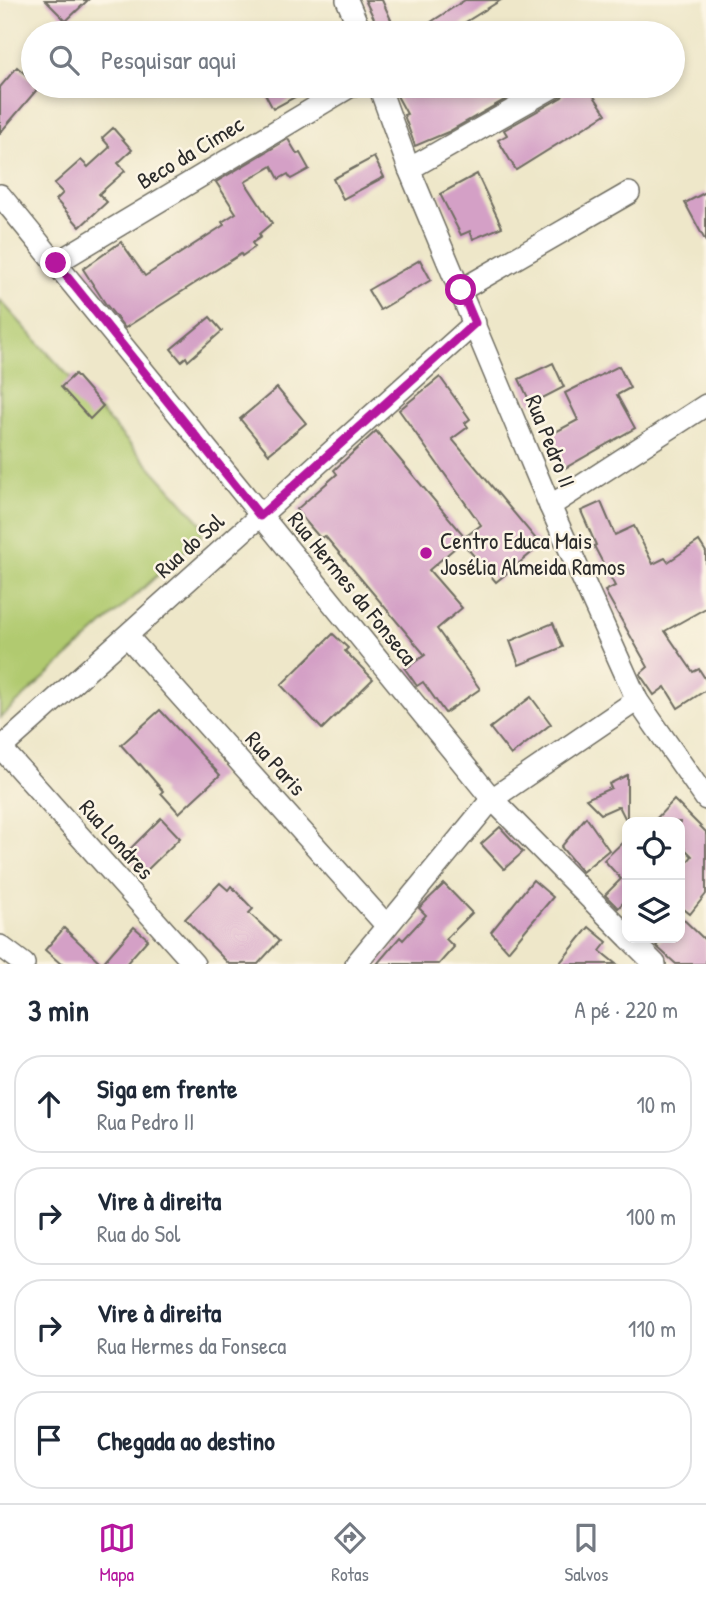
<!DOCTYPE html>
<html lang="pt">
<meta charset="utf-8">
<style>
:root{--surface:#fff;--page:#f6f6f7;--text:#1f2937;--muted:#747a83;--line:#e0e1e3;--accent:#b5179e}
body{margin:0;font-family:"Patrick Hand",sans-serif;background:var(--page);color:var(--text)}
.controls{position:absolute;right:21px;bottom:21px;display:grid;overflow:hidden;border-radius:14px;box-shadow:0 4px 10px #0003}
.controls button{width:63px;height:63px;display:grid;place-items:center;padding:0;border:0;border-bottom:2px solid var(--line);background:var(--surface);color:var(--text);font:35px sans-serif}
.stop{position:absolute;width:21px;height:21px;margin:-16px;border:5px solid #b5179e;border-radius:50%;background:#fff}
.stop.end{background:#b5179e;border-color:#fff;box-shadow:0 2px 7px #0008}
.list{margin:0;padding:0;list-style:none}
h2{display:flex;justify-content:space-between;align-items:center;height:91px;margin:0;padding:0 28px;font-size:30px}
h2 small{font-size:23px;font-weight:400;color:var(--muted)}
.list li{display:grid;grid-template-columns:46px 1fr auto;gap:21px;align-items:center;box-sizing:border-box;height:98px;margin:0 14px 14px;padding:0 14px;border:2px solid var(--line);border-radius:28px}
.list b{display:block;font-size:26px;white-space:nowrap}
.list p{margin:0;font-size:23px;white-space:nowrap;color:var(--muted)}
.list em{font-size:23px;font-style:normal;color:var(--muted)}
.icon{flex:none;width:38px;height:38px;fill:none;stroke:currentColor;stroke-width:2;stroke-linecap:round;stroke-linejoin:round}
.map{position:relative;flex:none;width:706px;height:964px;overflow:hidden}
.search{position:absolute;background:var(--surface);box-shadow:0 4px 10px #0003;left:21px;right:21px;top:21px;height:77px;display:flex;align-items:center;gap:18px;box-sizing:border-box;padding:0 24px;border-radius:38px;color:var(--muted);font-size:26px}
.sheet{height:539px;background:var(--surface)}
nav{display:flex;justify-content:space-around;align-items:center;box-sizing:border-box;height:98px;border-top:2px solid var(--line);background:var(--surface);font-size:19px;color:var(--muted)}
nav a{display:grid;justify-items:center;gap:4px}
nav .on{color:var(--accent)}
.map>svg:first-child{display:block}
.green{fill:#b1ca70;stroke:#6e7a4e;stroke-width:2}
.building{fill:#d4a0c6}
.lines{fill:none;stroke-linecap:round;stroke-linejoin:round}
.minor-casing{stroke:#6f6d62;stroke-width:24}
.minor{stroke:#fff;stroke-width:21}
.route{stroke:#b5179e;stroke-width:9}
.poi-dot{fill:#b5179e;stroke:#fcf5e5;stroke-width:2.5}
.labels{text-anchor:middle;dominant-baseline:central;stroke-width:5;stroke-linejoin:round;paint-order:stroke}
.street-label{font-size:23px;fill:#2b2b2b;stroke:#fcf5e5}
.poi-label{font-size:23px;fill:#2b2b2b;stroke:#fcf5e5;text-anchor:start}
</style>
<div class="map">
<svg width="706" height="964" viewBox="0 0 706 964">
<rect width="100%" height="100%" fill="#fcf5e5"/>
<filter id="ink" filterUnits="userSpaceOnUse"><feTurbulence type="fractalNoise" baseFrequency=".0143" numOctaves="2"/><feDisplacementMap in="SourceGraphic" scale="14" xChannelSelector="R" yChannelSelector="G"/><feConvolveMatrix kernelMatrix="1 2 1 2 8 2 1 2 1" color-interpolation-filters="sRGB"/></filter>
<filter id="wash" filterUnits="userSpaceOnUse"><feTurbulence type="fractalNoise" baseFrequency=".00686" numOctaves="4" result="noise"/><feDisplacementMap in="SourceGraphic" scale="28" xChannelSelector="R" yChannelSelector="G"/><feGaussianBlur stdDeviation="1.57" result="paint"/><feColorMatrix in="noise" values="0 0 0 0 0 0 0 0 0 0 0 0 0 0 0 0 0 1.4 0 .05"/><feComposite in="paint" operator="in"/></filter>
<g filter="url(#wash)">
<rect width="100%" height="100%" fill="#eee7c9"/>
<path class="green" d="M 0,300 L 202,524 L 201,536 L 0,718 Z"/>
<g id="blocks">
<g class="building">
<path d="M 45,0 L 88,0 L 66,21 Z"/>
<path d="M 365,0 L 382,0 L 397,33 L 381,33 Z"/>
<path d="M 465,0 L 501,0 L 448,33 L 438,33 L 431,22 Z"/>
<path d="M 17,67 L 33,81 L 33,86 L 40,86 L 0,133 L 0,87 Z"/>
<path d="M 270,86 L 315,86 L 273,109 L 263,90 Z"/>
<path d="M 411,86 L 529,86 L 448,132 L 415,146 L 404,115 L 407,114 L 396,94 Z"/>
<path d="M 568,86 L 587,86 L 606,114 L 516,170 L 498,140 L 507,135 L 504,130 L 562,97 Z"/>
<path d="M 113,128 L 132,150 L 118,163 L 125,171 L 99,194 L 107,202 L 80,227 L 56,200 L 63,193 L 54,184 L 81,160 L 88,167 L 110,147 L 102,138 Z"/>
<path d="M 288,139 L 297,154 L 300,153 L 309,169 L 291,179 L 288,174 L 279,179 L 272,166 L 245,182 L 272,223 L 259,234 L 261,237 L 252,243 L 255,247 L 242,256 L 241,254 L 125,328 L 105,303 L 83,269 L 121,242 L 145,276 L 224,225 L 222,222 L 236,213 L 216,182 Z"/>
<path d="M 374,157 L 384,177 L 343,199 L 333,179 Z"/>
<path d="M 477,174 L 502,227 L 473,239 L 470,231 L 461,235 L 440,194 Z"/>
<path d="M 706,192 L 706,242 L 685,203 Z"/>
<path d="M 420,260 L 431,280 L 380,310 L 368,290 Z"/>
<path d="M 210,317 L 222,331 L 188,361 L 186,357 L 181,361 L 171,349 Z"/>
<path d="M 553,363 L 564,387 L 531,404 L 519,379 Z"/>
<path d="M 619,366 L 630,388 L 617,395 L 635,428 L 565,468 L 548,436 L 578,420 L 565,393 Z"/>
<path d="M 75,374 L 103,406 L 90,419 L 61,387 Z"/>
<path d="M 440,377 L 470,419 L 465,423 L 468,427 L 452,439 L 541,545 L 496,582 L 462,542 L 429,570 L 462,608 L 437,629 L 480,689 L 445,713 L 423,682 L 417,686 L 405,669 L 425,655 L 325,536 L 320,538 L 296,510 L 337,474 L 334,470 L 376,431 L 465,537 L 481,525 L 399,410 Z"/>
<path d="M 277,388 L 306,423 L 269,454 L 240,419 Z"/>
<path d="M 601,502 L 615,535 L 634,526 L 653,564 L 665,558 L 668,562 L 699,541 L 706,552 L 706,608 L 665,631 L 693,672 L 699,669 L 706,680 L 706,690 L 678,708 L 665,687 L 654,695 L 641,676 L 640,674 L 648,667 L 605,591 L 615,586 L 594,546 L 596,545 L 581,511 Z"/>
<path d="M 553,623 L 563,647 L 519,665 L 510,641 Z"/>
<path d="M 333,634 L 348,648 L 345,651 L 373,679 L 322,729 L 281,685 Z"/>
<path d="M 531,697 L 551,724 L 511,755 L 490,728 Z"/>
<path d="M 160,710 L 220,775 L 179,813 L 161,793 L 163,791 L 140,764 L 139,765 L 121,745 Z"/>
<path d="M 627,775 L 627,822 L 619,806 L 601,814 L 586,799 L 611,788 L 609,784 Z"/>
<path d="M 674,800 L 706,832 L 706,894 L 690,914 L 680,906 L 680,871 L 692,856 L 680,844 L 680,822 L 653,822 Z"/>
<path d="M 586,817 L 609,850 L 582,872 L 561,847 Z"/>
<path d="M 161,818 L 180,838 L 143,874 L 124,855 Z"/>
<path d="M 500,827 L 523,852 L 504,869 L 481,844 Z"/>
<path d="M 627,838 L 627,899 L 618,908 L 605,895 L 621,879 L 604,860 Z"/>
<path d="M 533,880 L 553,897 L 508,951 L 491,932 Z"/>
<path d="M 220,883 L 228,890 L 231,886 L 253,909 L 249,913 L 279,941 L 258,964 L 229,964 L 185,919 Z"/>
<path d="M 444,884 L 472,913 L 446,939 L 454,947 L 439,964 L 377,964 L 400,937 L 403,940 L 426,915 L 419,908 Z"/>
<path d="M 680,916 L 706,941 L 706,964 L 676,964 L 656,946 L 663,938 L 680,938 Z"/>
<path d="M 134,927 L 148,939 L 126,964 L 61,964 L 45,950 L 64,928 L 102,964 Z"/>
<path d="M 589,927 L 607,942 L 600,951 L 616,964 L 559,964 Z"/>
</g>
</g>
</g>
<g filter="url(#ink)">
<use href="#blocks" fill-opacity="0" stroke="#6f6d62" stroke-width="2"/>
<g class="lines">
<g class="minor-casing">
<g id="minor">
<path d="M 347,0 L 361,33"/>
<path d="M 379,86 L 409,169 L 550,506 L 637,700 L 706,799"/>
<path d="M 409,169 L 555,86"/>
<path d="M 0,195 L 492,799 L 627,936"/>
<path d="M 56,263 L 351,86"/>
<path d="M 461,290 L 629,193"/>
<path d="M 550,506 L 706,405"/>
<path d="M 127,636 L 386,925"/>
<path d="M 1,748 L 194,964"/>
<path d="M 0,749 L 475,323"/>
<path d="M 629,938 L 655,964"/>
<path d="M 0,946 L 24,964"/>
<path d="M 356,964 L 492,799 L 637,700"/>
</g>
</g>
<use href="#minor" class="minor"/>
</g>
</g>
<g class="lines" filter="url(#ink)">
<path class="route" d="M 56,263 L 260,516 L 475,323 L 461,290"/>
</g>
<circle class="poi-dot" cx="426" cy="553" r="7"/>
<g class="labels">
<g class="street-label">
<text transform="translate(190 152) rotate(-31)">Beco da Cimec</text>
<text transform="translate(551 441) rotate(68)">Rua Pedro II</text>
<text transform="translate(189 545) rotate(-42)">Rua do Sol</text>
<text transform="translate(353 588) rotate(51)">Rua Hermes da Fonseca</text>
<text transform="translate(276 763) rotate(48)">Rua Paris</text>
<text transform="translate(117 839) rotate(48)">Rua Londres</text>
</g>
<g class="poi-label">
<text x="440" y="540">Centro Educa Mais<tspan x="440" dy="26">Josélia Almeida Ramos</tspan></text>
</g>
</g>
</svg>
<div class="controls">
<button><svg class="icon" aria-label="locate" viewBox="0 0 24 24"><circle cx="12" cy="12" r="6"/><path d="M12 2v4M12 18v4M2 12h4M18 12h4"/></svg></button>
<button><svg class="icon" aria-label="layers" viewBox="0 0 24 24"><path d="M12 4l9 5-9 5-9-5zM3 14l9 5 9-5"/></svg></button>
</div>
<div class="stop" style="left:461px;top:290px"></div>
<div class="stop end" style="left:56px;top:263px"></div>
<div class="search"><svg class="icon" aria-label="search" viewBox="0 0 24 24"><circle cx="10" cy="10" r="6"/><path d="M15 15l6 6"/></svg>Pesquisar aqui</div>
</div>
<section class="sheet">
<h2>3 min<small>A pé · 220 m</small></h2>
<ul class="list">
<li><svg class="icon" aria-label="ahead" viewBox="0 0 24 24"><path d="M12 20V5M6 11l6-6 6 6"/></svg><div><b>Siga em frente</b><p>Rua Pedro II</p></div><em>10 m</em></li>
<li><svg class="icon" aria-label="right" viewBox="0 0 24 24"><path d="M7 20v-9h11M14 6l5 5-5 5"/></svg><div><b>Vire à direita</b><p>Rua do Sol</p></div><em>100 m</em></li>
<li><svg class="icon" aria-label="right" viewBox="0 0 24 24"><path d="M7 20v-9h11M14 6l5 5-5 5"/></svg><div><b>Vire à direita</b><p>Rua Hermes da Fonseca</p></div><em>110 m</em></li>
<li><svg class="icon" aria-label="arrive" viewBox="0 0 24 24"><path d="M6 21V4h12l-3 4 3 4H6"/></svg><div><b>Chegada ao destino</b></div></li>
</ul>
</section>
<nav>
<a class="on"><svg class="icon" aria-label="map" viewBox="0 0 24 24"><path d="M3 6l6-2 6 2 6-2v14l-6 2-6-2-6 2zM9 4v14M15 6v14"/></svg>Mapa</a>
<a><svg class="icon" aria-label="directions" viewBox="0 0 24 24"><path d="M12 3l9 9-9 9-9-9zM9 14v-3h6M13 9l2 2-2 2"/></svg>Rotas</a>
<a><svg class="icon" aria-label="saved" viewBox="0 0 24 24"><path d="M7 4h10v16l-5-4-5 4z"/></svg>Salvos</a>
</nav>
